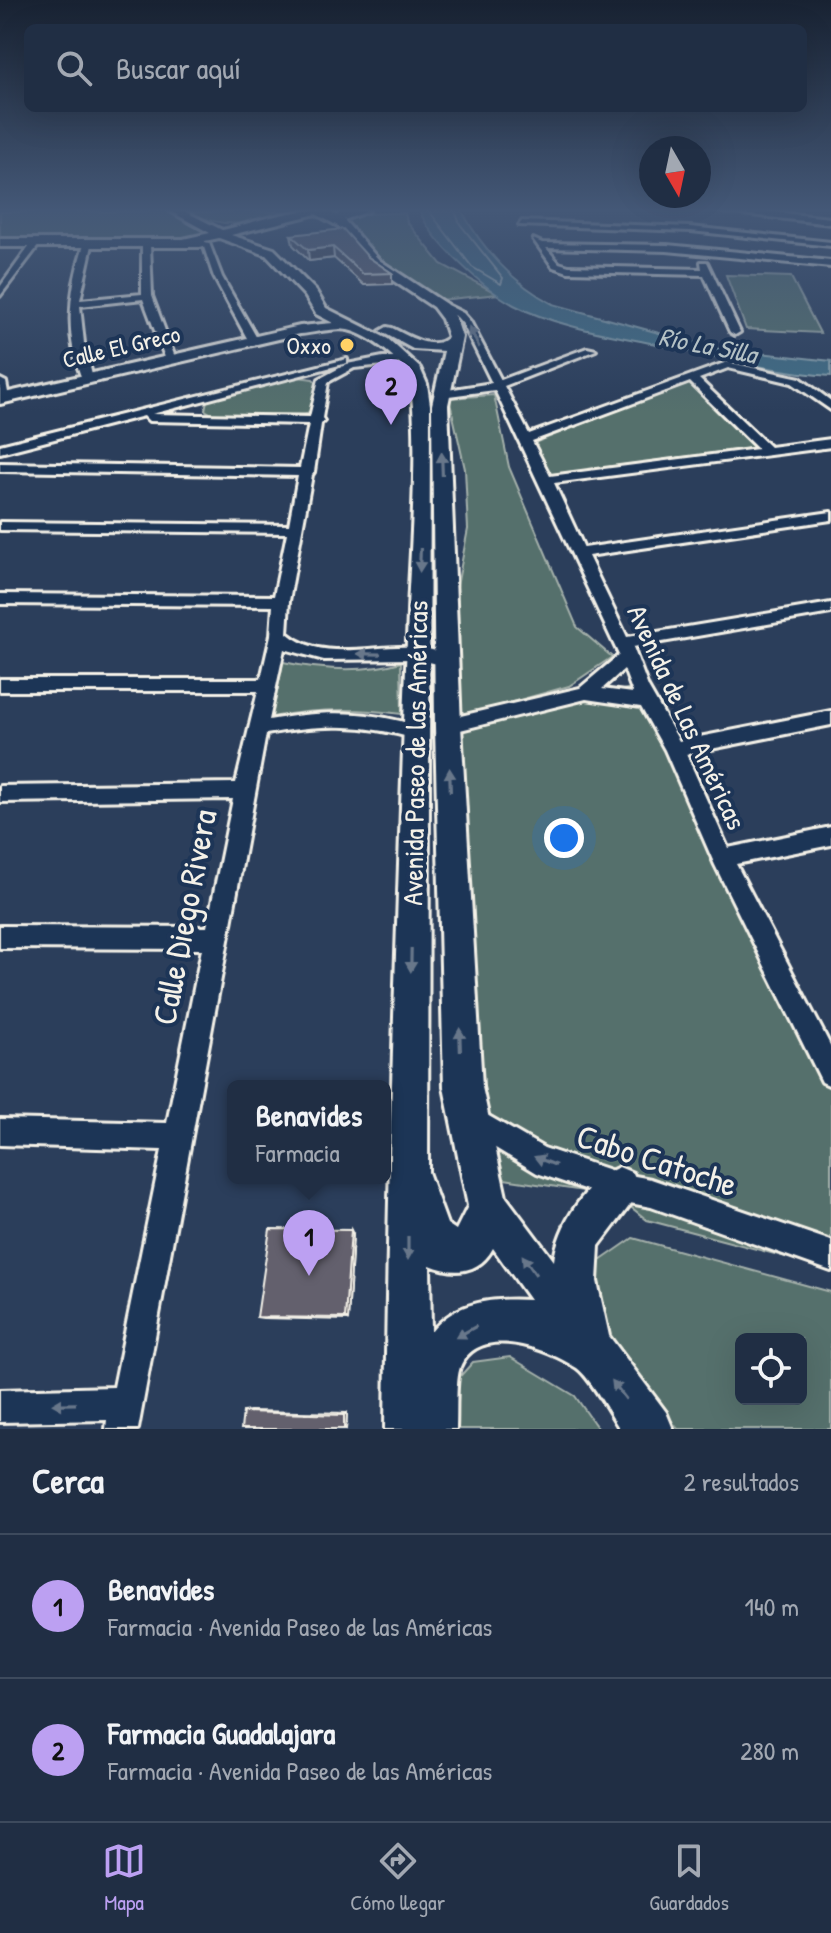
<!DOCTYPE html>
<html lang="es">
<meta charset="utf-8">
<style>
:root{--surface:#202e44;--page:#2d3a4f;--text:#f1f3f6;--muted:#a2a8b2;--line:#3d4a5d;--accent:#bca0f2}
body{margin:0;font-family:"Patrick Hand",sans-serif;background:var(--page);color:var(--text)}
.controls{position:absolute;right:24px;bottom:24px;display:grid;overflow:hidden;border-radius:12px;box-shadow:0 8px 32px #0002}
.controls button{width:72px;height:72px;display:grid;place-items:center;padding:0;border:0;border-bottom:2px solid var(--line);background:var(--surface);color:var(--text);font:40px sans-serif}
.compass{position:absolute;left:639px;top:136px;width:72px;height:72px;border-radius:50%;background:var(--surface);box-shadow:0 8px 32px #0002;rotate:171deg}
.you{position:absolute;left:564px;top:838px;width:28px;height:28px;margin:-20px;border:6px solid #fff;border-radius:50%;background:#1a73e8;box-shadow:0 0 0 12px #1a73e833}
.badge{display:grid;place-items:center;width:52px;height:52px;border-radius:50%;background:var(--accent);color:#111;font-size:26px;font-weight:700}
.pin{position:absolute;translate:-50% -66px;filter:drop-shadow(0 2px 4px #0008)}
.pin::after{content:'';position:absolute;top:42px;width:28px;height:24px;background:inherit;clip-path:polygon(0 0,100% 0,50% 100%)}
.popup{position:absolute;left:227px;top:1080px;width:164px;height:104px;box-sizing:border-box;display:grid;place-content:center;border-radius:12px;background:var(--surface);filter:drop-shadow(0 2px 6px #0005);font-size:26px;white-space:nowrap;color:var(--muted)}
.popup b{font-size:30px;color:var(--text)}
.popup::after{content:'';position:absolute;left:50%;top:100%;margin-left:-16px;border:16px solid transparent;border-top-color:var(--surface)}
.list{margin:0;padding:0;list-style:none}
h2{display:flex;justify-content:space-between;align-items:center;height:104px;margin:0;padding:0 32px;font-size:34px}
h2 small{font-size:26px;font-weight:400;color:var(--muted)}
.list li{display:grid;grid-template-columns:52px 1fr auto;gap:24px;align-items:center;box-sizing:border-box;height:144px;padding:0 32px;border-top:2px solid var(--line)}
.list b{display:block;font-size:30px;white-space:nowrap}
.list p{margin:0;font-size:26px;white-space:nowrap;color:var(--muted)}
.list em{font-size:26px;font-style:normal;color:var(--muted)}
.icon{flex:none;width:44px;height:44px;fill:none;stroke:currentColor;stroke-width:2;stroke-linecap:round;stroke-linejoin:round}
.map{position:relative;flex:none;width:831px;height:1429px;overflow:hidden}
.search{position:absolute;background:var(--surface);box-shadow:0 8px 32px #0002;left:24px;right:24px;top:24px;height:88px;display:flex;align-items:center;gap:20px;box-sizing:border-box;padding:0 28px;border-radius:12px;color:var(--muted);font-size:30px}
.sheet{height:392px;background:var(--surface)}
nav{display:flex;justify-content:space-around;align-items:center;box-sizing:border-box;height:112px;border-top:2px solid var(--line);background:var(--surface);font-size:22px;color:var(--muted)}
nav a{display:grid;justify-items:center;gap:4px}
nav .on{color:var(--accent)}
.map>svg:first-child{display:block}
.green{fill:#556f6c;stroke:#a4b0aa;stroke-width:2;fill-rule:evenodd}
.water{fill:#406c84;stroke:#88a1ac;stroke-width:2}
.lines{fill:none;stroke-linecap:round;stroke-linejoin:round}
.shore{stroke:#acbcc0;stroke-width:2}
.street-casing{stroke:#f4f1e8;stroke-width:6}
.secondary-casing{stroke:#f4f1e8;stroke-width:6}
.street{fill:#1d3557;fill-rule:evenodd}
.secondary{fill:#1d3557;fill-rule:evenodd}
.wall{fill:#55535e;stroke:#f4f1e8;stroke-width:2}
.shaded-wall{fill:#45434c;stroke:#f4f1e8;stroke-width:2}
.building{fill:#63606d;stroke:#f4f1e8;stroke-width:2}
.oneway{fill:#68778a}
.poi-dot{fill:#ffd166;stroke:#1d3557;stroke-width:3}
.labels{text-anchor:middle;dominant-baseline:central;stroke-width:8;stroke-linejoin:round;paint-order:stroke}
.far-poi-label{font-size:24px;fill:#f4f1e8;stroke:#1d3557;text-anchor:end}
.far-street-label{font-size:24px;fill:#f4f1e8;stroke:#1d3557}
.far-water-label{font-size:26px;font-style:italic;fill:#b5c2c5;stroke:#1d3557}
.street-label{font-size:28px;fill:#f4f1e8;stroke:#1d3557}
.near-street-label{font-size:34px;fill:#f4f1e8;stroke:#1d3557}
</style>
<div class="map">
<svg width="831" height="1429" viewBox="0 0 831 1429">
<rect width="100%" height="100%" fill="#2b3e5b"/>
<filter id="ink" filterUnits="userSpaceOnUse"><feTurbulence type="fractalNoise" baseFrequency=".0125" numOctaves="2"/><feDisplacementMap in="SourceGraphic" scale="16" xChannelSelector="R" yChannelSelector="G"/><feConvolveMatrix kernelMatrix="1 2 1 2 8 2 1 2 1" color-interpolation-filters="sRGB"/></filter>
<g filter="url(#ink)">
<g class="green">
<path d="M 166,211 L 205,229 L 205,233 L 185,240 L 0,240 L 0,212 Z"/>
<path d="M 307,211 C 269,219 227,234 191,212 Z"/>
<path d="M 405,213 L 407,222 L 441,264 L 498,294 L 440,300 L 383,265 L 344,219 L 354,214 Z"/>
<path d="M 726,275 L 791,277 L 820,333 L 746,329 Z"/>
<path d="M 298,377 L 313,379 L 319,385 L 313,410 L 305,414 L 214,415 L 205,410 L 207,400 L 213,398 Z"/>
<path d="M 689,382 L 759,447 L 547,475 L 529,445 Z"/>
<path d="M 494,395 L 509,467 L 577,627 L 612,657 L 569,686 L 452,719 L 447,639 L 468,529 L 465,469 L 449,398 Z"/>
<path d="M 283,662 C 321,670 364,673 401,662 L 402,714 C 358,708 316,708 272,717 Z"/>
<path d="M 637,687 L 831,1089 L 831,1269 L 647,1220 L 617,1196 L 478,1175 L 446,728 Z"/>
<path d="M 633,1238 L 831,1292 L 831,1429 L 678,1429 L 597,1325 L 597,1263 ZM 741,1339 L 801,1339 L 801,1399 L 741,1399 Z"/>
<path d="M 510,1357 L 575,1396 L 598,1429 L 443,1429 L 444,1394 L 473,1362 Z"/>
</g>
<path class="water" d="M 462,211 C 482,249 515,285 553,304 L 714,348 L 831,361 L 831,376 C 772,372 714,356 656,344 C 612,335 554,326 514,305 C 486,290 430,241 420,211 Z"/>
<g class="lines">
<path class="shore" d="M 429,211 L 472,267 L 501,284 L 503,278 L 460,224 L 455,211"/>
<g class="street-casing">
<g id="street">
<path d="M 522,221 L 691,227 L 831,242 L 831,246 L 691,231 L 519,225 Z"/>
<path d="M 533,239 L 542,243 L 667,245 L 831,261 L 831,267 L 667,251 L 546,248 L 559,263 L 569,266 L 702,269 L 701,262 L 707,262 L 740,332 L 735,335 L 730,332 L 704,275 L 568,272 L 553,267 Z"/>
<path d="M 202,241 L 209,243 L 222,277 L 258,340 L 257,342 L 248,340 L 214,277 Z"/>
<path d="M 146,242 L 150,244 L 152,296 L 176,360 L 171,363 L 166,360 L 143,299 L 80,306 L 84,343 L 93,379 L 83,381 C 64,337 69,289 84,245 L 88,243 L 92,245 L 80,300 L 142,294 L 142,244 Z"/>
<path d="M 32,243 L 39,245 L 0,296 L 0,287 Z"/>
<path d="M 437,300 L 463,313 L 470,321 L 501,380 L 587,348 L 596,350 L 504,386 L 529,434 L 727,362 L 800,378 L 831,401 L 831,410 L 792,383 L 728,368 L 699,379 L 770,447 L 831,439 L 831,447 L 554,483 L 584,548 L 831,512 L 831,520 L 588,556 L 627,637 L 831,603 L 831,613 L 633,647 L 648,687 L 679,741 L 831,711 L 831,725 L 686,754 L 728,848 L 831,827 L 831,845 L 736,864 L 831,1047 L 831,1086 L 822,1082 L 715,865 L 665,750 L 641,707 L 586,699 L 448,733 L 442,731 L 439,726 L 442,721 L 448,719 L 580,688 L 619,655 L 495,390 L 441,397 L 435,394 L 441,391 L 492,383 L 463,324 L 457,317 L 434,305 L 434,301 ZM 690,382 L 758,449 L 550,476 L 532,441 ZM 624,669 L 633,693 L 602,689 Z"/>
<path d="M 383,357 L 404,357 L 409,360 L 404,363 L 354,368 L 328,382 L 322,418 L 324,421 L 321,424 L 314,472 L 312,475 L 289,601 L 287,633 C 322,663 374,644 415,647 C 428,648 440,652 452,656 L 454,660 L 446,666 L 416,659 L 324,660 L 284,649 L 269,720 C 323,710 369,710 421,727 L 424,732 L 421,737 L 415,739 C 364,723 318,724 266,734 L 138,1429 L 106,1429 L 107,1420 L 0,1422 L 0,1390 L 114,1387 L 162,1150 L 0,1145 L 0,1119 L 167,1123 L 202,949 L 0,948 L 0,926 L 207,927 L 233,799 L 0,802 L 0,786 L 236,783 L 258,691 L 0,691 L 0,679 L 261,679 L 271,635 L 273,606 L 0,604 L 0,594 L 274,596 L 287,533 L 0,530 L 0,522 L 289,525 L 298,476 L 0,471 L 0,463 L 300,468 L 309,424 L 149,421 L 144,416 L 0,453 L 0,445 L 347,359 L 347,363 L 152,414 L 310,417 L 319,379 L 347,364 Z"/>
<path d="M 0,379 L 6,382 L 9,398 L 3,401 L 0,401 Z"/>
<path d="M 473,1107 L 544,1148 L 619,1173 L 651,1179 L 831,1241 L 831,1271 L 651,1207 L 619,1201 L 537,1173 L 464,1129 L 460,1120 L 464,1111 Z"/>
</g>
</g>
<g class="secondary-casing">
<g id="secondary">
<path d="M 170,211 L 184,211 L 222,230 C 250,224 311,201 337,215 L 344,211 L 369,211 L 344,220 L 379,260 L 446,304 L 456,319 L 462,337 L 448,405 L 461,726 L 482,1087 L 506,1197 L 554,1261 C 558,1226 586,1181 619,1167 L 633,1173 L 639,1187 L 633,1201 L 599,1246 L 597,1281 L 609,1336 L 666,1412 L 673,1429 L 620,1429 C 610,1414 591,1378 577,1368 C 548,1349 479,1322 460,1367 C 455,1380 457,1413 456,1429 L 385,1429 C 388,1157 398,885 408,613 C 409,570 423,401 406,372 C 397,356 367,334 348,330 C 334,327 314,333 300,334 L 0,404 L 0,394 L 300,326 L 333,323 L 316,314 L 305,296 L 266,255 L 219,238 L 205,241 L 204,246 L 200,247 L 0,247 L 0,239 L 183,239 L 210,233 ZM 316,214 L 338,226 L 371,266 L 433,307 L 442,319 L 448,337 C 433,352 408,336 392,328 L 387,327 L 380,331 L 413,349 L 444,351 L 432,405 L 435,726 L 444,1087 L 468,1206 L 456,1230 L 447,1224 L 428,1172 L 430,405 L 427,384 L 420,368 L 388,339 L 326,308 L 316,291 L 274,249 L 231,235 ZM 493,1248 L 530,1300 C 492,1298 456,1301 431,1332 L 430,1265 C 454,1275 479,1274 493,1248 Z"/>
<path d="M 716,211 L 763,211 L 831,218 L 831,224 Z"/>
</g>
</g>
<use href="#street" class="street"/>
<use href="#secondary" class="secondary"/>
</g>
<g class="wall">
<path d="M 291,235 L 368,257 L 392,273 L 392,284 L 364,285 L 334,258 L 309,261 L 293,245 Z"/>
<path d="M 353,1234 L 348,1320 L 263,1318 L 257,1317 Z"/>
<path d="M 250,1411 L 347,1413 L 346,1429 L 243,1412 Z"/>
</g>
<g class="shaded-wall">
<path d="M 333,247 L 334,258 L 309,261 L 308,250 Z"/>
<path d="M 351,1230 L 353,1234 L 348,1320 L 345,1318 Z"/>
<path d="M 347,1413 L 346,1429 L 344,1429 L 344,1415 Z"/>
</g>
<g class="building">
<path d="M 343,229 L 368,257 L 392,273 L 363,274 L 333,247 L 308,250 L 291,235 Z"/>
<path d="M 270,1229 L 351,1230 L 345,1318 L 257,1317 Z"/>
<path d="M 243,1412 L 344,1415 L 344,1429 L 241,1429 Z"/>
</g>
<defs><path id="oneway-solid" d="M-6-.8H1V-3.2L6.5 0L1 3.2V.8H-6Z" transform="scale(2)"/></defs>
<g class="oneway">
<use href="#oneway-solid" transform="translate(474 337) rotate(-116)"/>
<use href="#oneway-solid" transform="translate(442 464) rotate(-92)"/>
<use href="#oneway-solid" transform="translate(420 560) rotate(92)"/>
<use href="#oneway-solid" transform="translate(369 654) rotate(-179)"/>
<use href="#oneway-solid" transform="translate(450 780) rotate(-92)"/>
<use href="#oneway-solid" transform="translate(411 960) rotate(91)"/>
<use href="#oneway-solid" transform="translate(460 1040) rotate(-92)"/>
<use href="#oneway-solid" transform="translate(545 1161) rotate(-158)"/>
<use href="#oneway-solid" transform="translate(408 1248) rotate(90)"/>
<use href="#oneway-solid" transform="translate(529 1265) rotate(-125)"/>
<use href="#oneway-solid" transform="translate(466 1332) rotate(151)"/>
<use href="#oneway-solid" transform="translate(619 1390) rotate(-127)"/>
<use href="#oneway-solid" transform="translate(64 1404) rotate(179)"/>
</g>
</g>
<linearGradient id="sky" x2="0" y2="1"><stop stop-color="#182232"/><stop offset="0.51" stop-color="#445877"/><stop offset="1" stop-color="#445877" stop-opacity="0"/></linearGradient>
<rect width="831" height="412" fill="url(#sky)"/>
<circle class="poi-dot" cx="347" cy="345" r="8"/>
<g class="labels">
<g class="far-poi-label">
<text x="331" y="345">Oxxo</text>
</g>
<g class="far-street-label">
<text transform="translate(121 346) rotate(-13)">Calle El Greco</text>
</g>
<g class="far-water-label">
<text transform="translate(708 345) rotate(11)">Río La Silla</text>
</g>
<g class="street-label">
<text transform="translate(687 717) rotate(65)">Avenida de Las Américas</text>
<text transform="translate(415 753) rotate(-89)">Avenida Paseo de las Américas</text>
</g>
<g class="near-street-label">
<text transform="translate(184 917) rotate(-79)">Calle Diego Rivera</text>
<text transform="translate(657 1160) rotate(18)">Cabo Catoche</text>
</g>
</g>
</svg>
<div class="controls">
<button><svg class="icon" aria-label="locate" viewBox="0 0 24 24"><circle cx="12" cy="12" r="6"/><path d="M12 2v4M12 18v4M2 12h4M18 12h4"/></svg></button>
</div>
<svg class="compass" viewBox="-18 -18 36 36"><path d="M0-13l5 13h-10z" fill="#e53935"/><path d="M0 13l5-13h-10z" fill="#a2a8b2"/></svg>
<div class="you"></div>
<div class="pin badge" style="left:309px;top:1276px">1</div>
<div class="popup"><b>Benavides</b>Farmacia</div>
<div class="pin badge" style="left:391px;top:425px">2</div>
<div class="search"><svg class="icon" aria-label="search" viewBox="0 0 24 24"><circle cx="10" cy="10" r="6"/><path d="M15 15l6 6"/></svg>Buscar aquí</div>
</div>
<section class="sheet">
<h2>Cerca<small>2 resultados</small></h2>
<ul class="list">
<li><span class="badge">1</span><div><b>Benavides</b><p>Farmacia · Avenida Paseo de las Américas</p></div><em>140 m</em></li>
<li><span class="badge">2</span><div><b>Farmacia Guadalajara</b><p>Farmacia · Avenida Paseo de las Américas</p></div><em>280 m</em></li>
</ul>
</section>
<nav>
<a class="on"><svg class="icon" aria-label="map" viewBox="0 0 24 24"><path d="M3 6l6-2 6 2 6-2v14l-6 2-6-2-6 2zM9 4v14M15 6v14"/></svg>Mapa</a>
<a><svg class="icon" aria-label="directions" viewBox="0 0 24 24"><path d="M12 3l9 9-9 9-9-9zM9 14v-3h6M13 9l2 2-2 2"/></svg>Cómo llegar</a>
<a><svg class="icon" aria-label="saved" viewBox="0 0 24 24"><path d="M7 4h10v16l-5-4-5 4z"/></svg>Guardados</a>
</nav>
